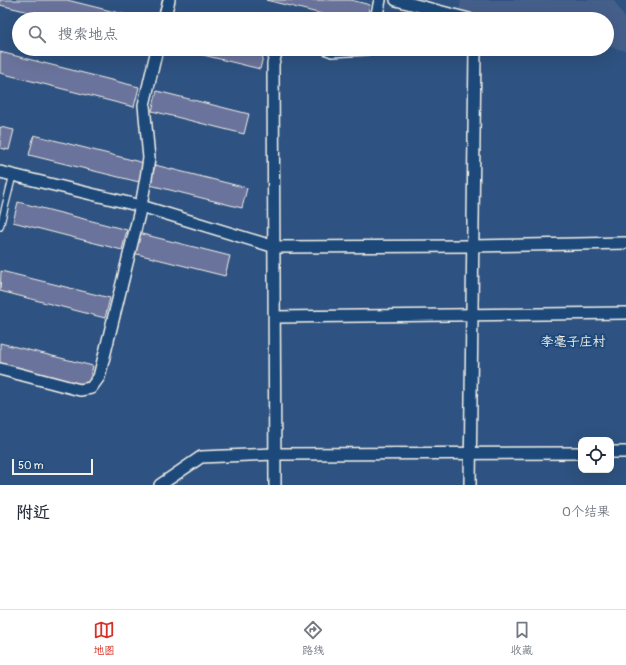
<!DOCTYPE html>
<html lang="zh">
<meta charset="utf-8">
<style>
:root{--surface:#fff;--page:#f2f2f3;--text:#1f2937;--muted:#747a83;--line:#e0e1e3;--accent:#d93025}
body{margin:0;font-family:Pangolin,"LXGW WenKai TC",sans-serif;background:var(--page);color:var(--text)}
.controls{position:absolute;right:12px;bottom:12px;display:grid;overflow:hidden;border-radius:8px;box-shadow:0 4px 16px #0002}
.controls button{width:36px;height:36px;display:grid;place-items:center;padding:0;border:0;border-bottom:1px solid var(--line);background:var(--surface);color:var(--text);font:20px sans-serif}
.scale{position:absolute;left:12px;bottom:10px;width:81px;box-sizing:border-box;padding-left:4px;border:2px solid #f4f1e8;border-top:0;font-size:11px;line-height:14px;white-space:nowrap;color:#f4f1e8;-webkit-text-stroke:3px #1f4a7a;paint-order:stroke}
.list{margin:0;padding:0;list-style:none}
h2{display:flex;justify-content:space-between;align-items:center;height:52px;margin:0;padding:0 16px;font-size:17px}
h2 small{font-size:13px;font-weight:400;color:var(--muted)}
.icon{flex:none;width:22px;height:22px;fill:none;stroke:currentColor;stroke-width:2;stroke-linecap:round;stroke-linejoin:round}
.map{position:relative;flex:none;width:626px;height:485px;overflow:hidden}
.search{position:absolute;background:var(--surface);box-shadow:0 4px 16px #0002;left:12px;right:12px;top:12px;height:44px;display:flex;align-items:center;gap:10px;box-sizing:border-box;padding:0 14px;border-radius:22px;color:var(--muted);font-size:15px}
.sheet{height:124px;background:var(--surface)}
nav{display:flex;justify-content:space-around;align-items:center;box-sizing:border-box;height:56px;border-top:1px solid var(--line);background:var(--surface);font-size:11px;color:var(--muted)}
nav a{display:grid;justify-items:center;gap:2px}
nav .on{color:var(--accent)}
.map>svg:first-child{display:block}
.built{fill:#445f8b}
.building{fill:#6a739b;stroke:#f4f1e8}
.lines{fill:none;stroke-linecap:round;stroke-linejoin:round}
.service-casing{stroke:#f4f1e8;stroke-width:8}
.minor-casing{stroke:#f4f1e8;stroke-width:14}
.service{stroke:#1f4a7a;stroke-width:5.5}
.minor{stroke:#1f4a7a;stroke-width:11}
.labels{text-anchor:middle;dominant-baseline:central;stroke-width:4;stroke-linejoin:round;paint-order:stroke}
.quarter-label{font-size:13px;fill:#f4f1e8;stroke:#1f4a7a}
</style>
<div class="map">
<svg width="626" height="485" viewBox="0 0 626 485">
<rect width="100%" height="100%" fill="#2e5281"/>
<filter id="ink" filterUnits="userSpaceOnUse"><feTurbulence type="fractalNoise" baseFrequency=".025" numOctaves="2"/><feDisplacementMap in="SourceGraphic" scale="8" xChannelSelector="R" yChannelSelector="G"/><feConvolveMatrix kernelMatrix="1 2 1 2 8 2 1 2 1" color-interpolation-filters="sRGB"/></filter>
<g filter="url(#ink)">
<path class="built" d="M 461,0 L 614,0 L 626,20 L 626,51 L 607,46 L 607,19 L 494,19 L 459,11 Z"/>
<g class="building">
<path d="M 0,0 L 67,0 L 143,19 L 58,19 L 0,5 Z"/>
<path d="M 266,0 L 351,0 L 370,5 L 366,19 L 342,19 Z"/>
<path d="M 179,49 L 265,49 L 260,69 Z"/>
<path d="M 0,52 L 139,87 L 134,107 L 0,73 Z"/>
<path d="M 157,91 L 249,114 L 244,134 L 152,111 Z"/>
<path d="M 0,127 L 14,130 L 9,150 L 0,148 Z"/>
<path d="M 34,135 L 144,163 L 139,182 L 29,155 Z"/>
<path d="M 155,165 L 247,188 L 242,208 L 150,185 Z"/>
<path d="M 18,202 L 127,230 L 122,250 L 13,222 Z"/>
<path d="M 138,233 L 230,256 L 225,276 L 133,253 Z"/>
<path d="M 1,271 L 110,298 L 105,318 L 0,291 Z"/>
<path d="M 0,343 L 93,366 L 88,386 L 0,364 Z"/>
</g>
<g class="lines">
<g class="service-casing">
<path id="service" d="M 0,227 L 13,175"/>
</g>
<g class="minor-casing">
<g id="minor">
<path d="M 396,0 L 469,19"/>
<path d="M 164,19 L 169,0"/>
<path d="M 376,19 L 380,0"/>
<path d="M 327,49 L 332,51 L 366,49"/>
<path d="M 0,172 L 141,206 L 275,247 L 472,246 L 626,243"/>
<path d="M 275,317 L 626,313"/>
<path d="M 0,369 L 80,390 L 91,388 L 99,377 L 141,206 L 147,172 L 149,158 L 144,105 L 157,49"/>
<path d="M 611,452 L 626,452"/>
<path d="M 160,485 L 201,457 L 275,454 L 581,453"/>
<path d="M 275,485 L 273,64 L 277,49"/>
<path d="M 470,485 L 475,49"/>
</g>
</g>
<use href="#service" class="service"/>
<use href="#minor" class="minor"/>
</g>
</g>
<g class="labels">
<g class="quarter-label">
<text x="573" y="342">李毫子庄村</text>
</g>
</g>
</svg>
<div class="controls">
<button><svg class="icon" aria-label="locate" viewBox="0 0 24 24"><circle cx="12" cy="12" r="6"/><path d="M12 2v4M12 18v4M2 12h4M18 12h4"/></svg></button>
</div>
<div class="scale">50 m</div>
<div class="search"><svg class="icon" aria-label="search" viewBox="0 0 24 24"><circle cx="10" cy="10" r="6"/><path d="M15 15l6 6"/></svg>搜索地点</div>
</div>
<section class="sheet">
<h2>附近<small>0个结果</small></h2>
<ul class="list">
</ul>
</section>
<nav>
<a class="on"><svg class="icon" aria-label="map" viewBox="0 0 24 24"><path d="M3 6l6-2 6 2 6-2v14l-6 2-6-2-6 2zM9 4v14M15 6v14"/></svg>地图</a>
<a><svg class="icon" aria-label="directions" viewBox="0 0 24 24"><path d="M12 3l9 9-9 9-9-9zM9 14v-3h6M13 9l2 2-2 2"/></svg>路线</a>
<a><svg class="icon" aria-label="saved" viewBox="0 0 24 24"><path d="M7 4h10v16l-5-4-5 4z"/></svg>收藏</a>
</nav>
